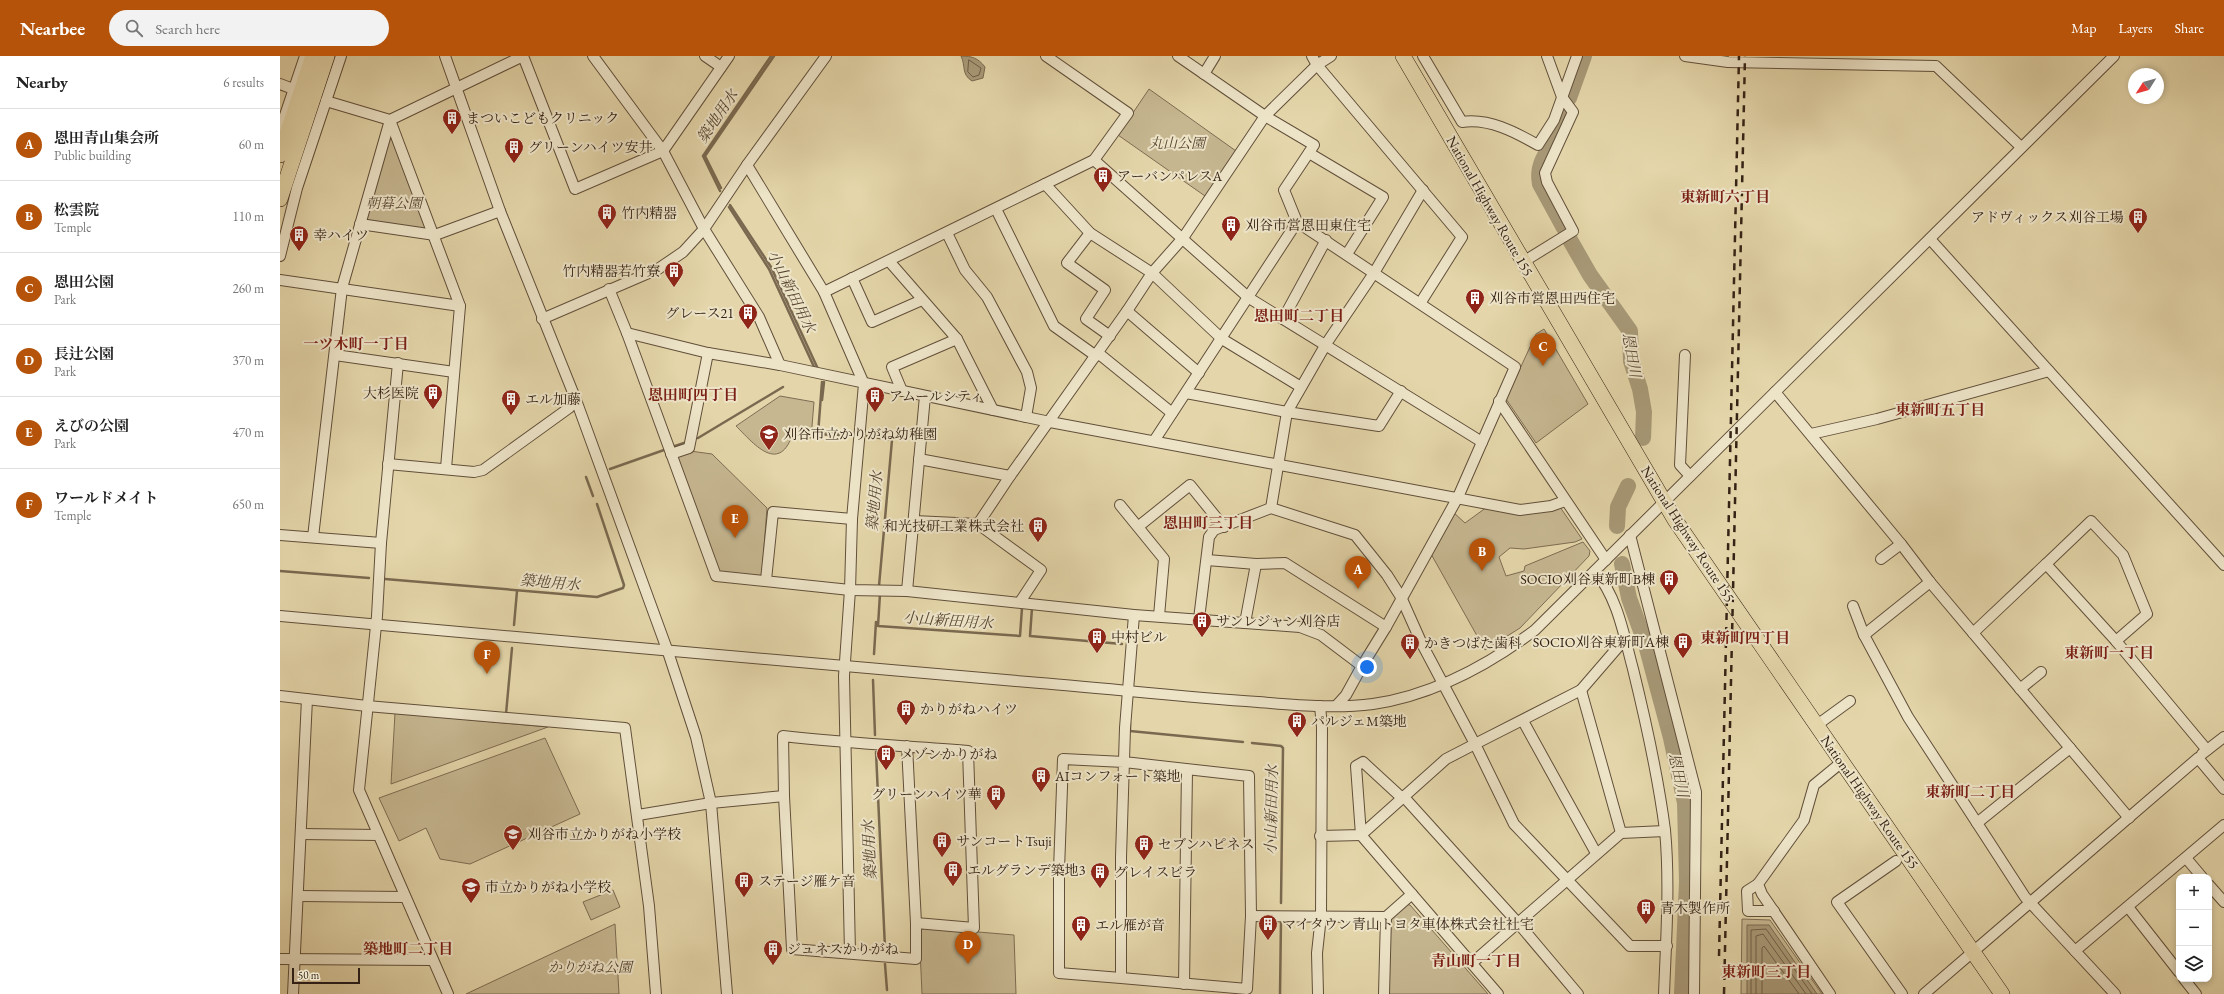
<!DOCTYPE html>
<meta charset="utf-8">
<style>
:root{--surface:#fff;--page:#f2f2f2;--text:#222;--muted:#767676;--line:#e0e0e0;--accent:#b45309}
body{margin:0;font-family:"EB Garamond","Noto Serif JP",serif;background:var(--page);color:var(--text)}
.controls{position:absolute;right:12px;bottom:12px;display:grid;overflow:hidden;border-radius:8px;box-shadow:0 2px 6px #0003}
.controls button{width:36px;height:36px;display:grid;place-items:center;padding:0;border:0;border-bottom:1px solid var(--line);background:var(--surface);color:var(--text);font:20px sans-serif}
.compass{position:absolute;left:1848px;top:12px;width:36px;height:36px;border-radius:50%;background:var(--surface);box-shadow:0 2px 6px #0003;rotate:233deg}
.scale{position:absolute;left:12px;bottom:10px;width:68px;box-sizing:border-box;padding-left:4px;border:2px solid #352215;border-top:0;font-size:11px;line-height:14px;white-space:nowrap;color:#352215;-webkit-text-stroke:3px #ede4c8;paint-order:stroke}
.you{position:absolute;left:1087px;top:611px;width:14px;height:14px;margin:-10px;border:3px solid #fff;border-radius:50%;background:#1a73e8;box-shadow:0 0 0 6px #1a73e833}
.badge{display:grid;place-items:center;width:26px;height:26px;border-radius:50%;background:var(--accent);color:#fff;font-size:13px;font-weight:700}
.pin{position:absolute;translate:-50% -33px;filter:drop-shadow(0 1px 2px #0008)}
.pin::after{content:'';position:absolute;top:21px;width:14px;height:12px;background:inherit;clip-path:polygon(0 0,100% 0,50% 100%)}
.list{margin:0;padding:0;list-style:none}
h2{display:flex;justify-content:space-between;align-items:center;height:52px;margin:0;padding:0 16px;font-size:17px}
h2 small{font-size:13px;font-weight:400;color:var(--muted)}
.list li{display:grid;grid-template-columns:26px 1fr auto;gap:12px;align-items:center;box-sizing:border-box;height:72px;padding:0 16px;border-top:1px solid var(--line)}
.list b{display:block;font-size:15px;white-space:nowrap}
.list p{margin:0;font-size:13px;white-space:nowrap;color:var(--muted)}
.list em{font-size:13px;font-style:normal;color:var(--muted)}
.icon{flex:none;width:22px;height:22px;fill:none;stroke:currentColor;stroke-width:2;stroke-linecap:round;stroke-linejoin:round}
.map{position:relative;flex:none;width:1944px;height:938px;overflow:hidden}
header{display:flex;align-items:center;gap:24px;box-sizing:border-box;height:56px;padding:0 20px;background:var(--accent);color:#fff}
header strong{font-size:19px}
nav{display:flex;gap:22px;margin-inline-start:auto;font-size:14px}
.search{width:280px;height:36px;background:var(--page);display:flex;align-items:center;gap:10px;box-sizing:border-box;padding:0 14px;border-radius:22px;color:var(--muted);font-size:15px}
main{display:flex}
aside{flex:1;background:var(--surface)}
.map>svg:first-child{display:block}
.green{fill:#c6b791;stroke:#7e6c53}
.water{fill:#a89977;stroke:#7a6950}
.lines{fill:none;stroke-linecap:round;stroke-linejoin:round}
.shore{stroke:#6e5e46;stroke-width:1}
.stream{stroke:#7a6950;stroke-width:2.5}
.river{stroke:#a89977;stroke-width:16}
.minor-casing{stroke:#614f3a;stroke-width:12}
.highway-casing{stroke:#352215;stroke-width:16}
.minor{stroke:#ede4c8;stroke-width:10}
.highway{stroke:#e4d6aa;stroke-width:15}
.rail{stroke:#352215;stroke-width:2.5;stroke-dasharray:7 7;stroke-linecap:butt}
.labels{text-anchor:middle;dominant-baseline:central;stroke-width:4;stroke-linejoin:round;paint-order:stroke}
.poi-label{font-size:14px;fill:#352215;stroke:#ede4c8;text-anchor:start}
.park-label{font-size:14px;font-style:italic;fill:#594734;stroke:#ede4c8}
.street-label{font-size:14px;fill:#352215;stroke:#ede4c8}
.water-label{font-size:15px;font-style:italic;fill:#584632;stroke:#ede4c8}
.neighbourhood-label{font-size:15px;font-weight:bold;fill:#7a1f14;stroke:#ede4c8}
</style>
<header>
<strong>Nearbee</strong>
<div class="search"><svg class="icon" aria-label="search" viewBox="0 0 24 24"><circle cx="10" cy="10" r="6"/><path d="M15 15l6 6"/></svg>Search here</div>
<nav><a>Map</a><a>Layers</a><a>Share</a></nav>
</header>
<main>
<aside>
<h2>Nearby<small>6 results</small></h2>
<ul class="list">
<li><span class="badge">A</span><div><b>恩田青山集会所</b><p>Public building</p></div><em>60 m</em></li>
<li><span class="badge">B</span><div><b>松雲院</b><p>Temple</p></div><em>110 m</em></li>
<li><span class="badge">C</span><div><b>恩田公園</b><p>Park</p></div><em>260 m</em></li>
<li><span class="badge">D</span><div><b>長辻公園</b><p>Park</p></div><em>370 m</em></li>
<li><span class="badge">E</span><div><b>えびの公園</b><p>Park</p></div><em>470 m</em></li>
<li><span class="badge">F</span><div><b>ワールドメイト</b><p>Temple</p></div><em>650 m</em></li>
</ul>
</aside>
<div class="map">
<svg width="1944" height="938" viewBox="0 0 1944 938">
<rect width="100%" height="100%" fill="#e4d6aa"/>
<filter id="stains"><feTurbulence type="fractalNoise" baseFrequency=".005" numOctaves="4"/><feColorMatrix values="0 0 0 0 .2 0 0 0 0 .09 0 0 0 0 .02 0 0 0 .5 -.17"/></filter>
<radialGradient id="worn" r=".72"><stop offset=".6" stop-color="#630" stop-opacity="0"/><stop offset="1" stop-color="#630" stop-opacity=".3"/></radialGradient>
<g class="green">
<path d="M 869,33 L 956,95 L 925,140 L 838,79 Z"/>
<path d="M 109,83 L 113,83 L 147,172 L 143,175 L 86,165 Z"/>
<path d="M 1264,273 L 1308,348 L 1256,387 L 1226,343 L 1256,278 Z"/>
<path d="M 500,340 L 534,346 L 531,382 L 512,380 C 498,418 473,387 456,370 Z"/>
<path d="M 410,395 L 432,398 L 487,452 L 482,518 L 479,520 L 441,517 L 437,512 L 396,401 Z"/>
<path d="M 1207,451 L 1280,451 L 1302,483 L 1295,486 L 1244,493 L 1230,492 L 1219,501 L 1226,520 L 1244,515 L 1245,510 L 1303,486 L 1310,495 L 1309,500 L 1240,572 L 1205,594 L 1151,498 L 1173,456 L 1185,467 Z"/>
<path d="M 115,657 L 268,671 L 111,728 Z"/>
<path d="M 265,682 L 300,758 L 190,808 L 160,803 L 146,772 L 119,785 L 99,742 Z"/>
<path d="M 333,834 L 340,851 L 311,864 L 303,846 Z"/>
<path d="M 1124,848 L 1130,849 L 1208,938 L 1108,938 L 1108,862 Z"/>
<path d="M 1462,863 L 1490,864 L 1542,938 L 1461,938 Z"/>
<path d="M 335,868 L 339,938 L 186,938 Z"/>
<path d="M 639,871 L 734,879 L 736,938 L 642,938 Z"/>
</g>
<g class="water">
<path d="M 681,0 C 692,0 698,2 705,11 L 703,22 L 692,25 C 681,18 686,10 681,0 Z"/>
<path d="M 1467,869 L 1489,869 L 1537,938 L 1467,938 Z"/>
</g>
<g class="lines">
<g class="shore">
<path d="M 689,4 L 701,12 L 699,19 L 693,21 L 688,16 Z"/>
<path d="M 1471,938 L 1471,874 L 1486,873 L 1532,938"/>
<path d="M 1476,938 L 1476,880 L 1483,878 L 1526,938"/>
<path d="M 1482,938 L 1482,892 L 1484,890 L 1519,938"/>
</g>
<g class="stream">
<path d="M 441,132 L 425,100 L 494,0"/>
<path d="M 440,135 L 423,100 L 491,0"/>
<path d="M 450,149 L 491,211 L 538,313"/>
<path d="M 449,151 L 489,213 L 535,313"/>
<path d="M 542,326 L 538,378 L 571,380"/>
<path d="M 542,344 L 544,326"/>
<path d="M 540,375 L 569,378"/>
<path d="M 587,380 L 612,384 L 599,530"/>
<path d="M 418,382 L 503,331"/>
<path d="M 392,391 L 404,387"/>
<path d="M 330,413 L 384,394"/>
<path d="M 306,421 L 313,440"/>
<path d="M 0,515 L 89,522"/>
<path d="M 105,523 L 317,541 L 343,532 L 344,529 L 317,448"/>
<path d="M 600,538 L 598,570 L 740,580 L 742,552"/>
<path d="M 752,552 L 750,580 L 842,588"/>
<path d="M 234,569 L 237,535"/>
<path d="M 594,598 L 596,566"/>
<path d="M 593,624 L 595,679"/>
<path d="M 226,658 L 232,592"/>
<path d="M 850,667 L 850,675 L 963,686"/>
<path d="M 972,687 L 1001,690 L 1003,692 L 1001,847"/>
<path d="M 596,696 L 605,892"/>
<path d="M 605,908 L 607,934"/>
<path d="M 1000,938 L 1001,863"/>
</g>
<g class="river">
<path d="M 1289,42 L 1304,0"/>
<path d="M 1284,172 L 1260,128 C 1255,105 1272,92 1280,72 C 1283,67 1284,60 1286,54"/>
<path d="M 1290,184 L 1310,219 L 1350,275 L 1351,305 L 1360,333 L 1364,356 L 1363,382"/>
<path d="M 1337,470 L 1338,451 L 1348,430"/>
<path d="M 1342,508 L 1349,542 L 1366,589 L 1391,682 L 1405,747 L 1407,826 L 1402,938"/>
</g>
<g class="minor-casing">
<g id="minor">
<path d="M 165,0 L 220,155 L 296,344 L 388,596 L 416,681 L 431,747 L 447,938"/>
<path d="M 243,0 L 295,133 L 383,95 L 449,0"/>
<path d="M 313,0 L 383,95 L 424,173 L 479,261 L 500,309"/>
<path d="M 425,0 L 441,11"/>
<path d="M 766,0 L 848,57 L 814,104 L 765,128 L 810,177 L 872,217 L 942,283 L 1021,331"/>
<path d="M 898,0 L 985,60 L 1034,89 L 1004,134 L 1017,166 L 1235,311 L 1178,441 L 1106,571 L 1082,610"/>
<path d="M 1032,0 L 1037,9 L 1182,181 L 1141,246"/>
<path d="M 1143,0 L 1182,66 C 1209,62 1235,76 1258,89 L 1274,64 L 1297,0"/>
<path d="M 1405,0 L 1448,6 L 1656,10 L 1741,91"/>
<path d="M 924,18 L 935,0"/>
<path d="M 0,28 L 13,33"/>
<path d="M 46,45 L 110,64 L 243,0"/>
<path d="M 110,64 L 180,250 L 166,412"/>
<path d="M 0,74 L 25,0"/>
<path d="M 1029,97 L 1103,141 L 1067,198"/>
<path d="M 814,104 L 969,242 L 1202,386"/>
<path d="M 467,109 L 544,236 L 584,328 L 572,463 L 570,534 L 564,620 L 570,897"/>
<path d="M 716,153 L 774,270 L 816,300"/>
<path d="M 80,168 L 155,179 L 220,155"/>
<path d="M 667,177 L 685,214 L 707,241 L 747,316 L 751,332 L 746,361"/>
<path d="M 810,177 L 787,207 L 825,234 L 806,263 L 830,280"/>
<path d="M 1650,183 L 1944,509"/>
<path d="M 0,200 L 17,132 L 61,0"/>
<path d="M 609,205 L 677,283 L 713,354"/>
<path d="M 1243,206 L 1293,175 L 1267,126 L 1265,117 L 1293,56 L 1282,41 L 1267,0"/>
<path d="M 572,222 L 592,266 L 642,244"/>
<path d="M 0,224 L 180,250"/>
<path d="M 329,233 L 347,277 L 428,297 L 500,309 L 770,366 L 1240,454 L 1271,450 L 1285,445"/>
<path d="M 544,236 L 765,128"/>
<path d="M 847,255 L 919,317"/>
<path d="M 262,263 L 378,213 L 403,196 L 424,173 L 467,109 L 546,0"/>
<path d="M 1003,263 L 1046,184"/>
<path d="M 347,277 L 436,520 L 570,534 L 627,535 L 854,559 L 1020,571 L 1041,579 L 1082,610 L 1066,639 L 1056,650"/>
<path d="M 818,297 L 892,357"/>
<path d="M 55,299 L 174,316"/>
<path d="M 1405,299 L 1400,409 L 1410,420"/>
<path d="M 118,307 L 101,487 L 97,560 L 79,734 L 168,938"/>
<path d="M 622,335 L 612,311 L 677,283"/>
<path d="M 1495,336 L 1621,488 L 1650,526 L 1849,762"/>
<path d="M 906,337 L 1007,356 L 1099,370 L 1121,335"/>
<path d="M 1219,345 L 1326,504"/>
<path d="M 1531,378 L 1597,363 L 1769,315"/>
<path d="M 874,385 L 1017,166"/>
<path d="M 391,398 L 409,392 L 428,297"/>
<path d="M 639,403 L 730,420"/>
<path d="M 108,408 L 194,416 L 203,414 L 289,352 L 296,344"/>
<path d="M 840,449 L 884,503 L 879,560"/>
<path d="M 991,452 L 1007,356 L 1046,288 L 1094,217 L 1143,134"/>
<path d="M 634,465 L 698,468 L 761,514 L 740,546"/>
<path d="M 698,468 L 730,420 L 847,255 L 872,217 L 903,182 L 985,60 L 1037,9 L 1051,0"/>
<path d="M 859,470 L 910,429 L 944,471"/>
<path d="M 0,479 L 101,487"/>
<path d="M 1350,479 L 1416,736 L 1414,938"/>
<path d="M 33,481 L 62,232 L 110,64"/>
<path d="M 1601,503 L 1621,488"/>
<path d="M 927,504 L 976,508 L 1005,507 L 1106,571"/>
<path d="M 1766,508 L 1811,465 L 1843,499 L 1867,558 L 1836,585"/>
<path d="M 1315,515 C 1338,542 1344,580 1353,613 C 1366,666 1378,720 1385,774 C 1390,827 1386,885 1384,938"/>
<path d="M 486,524 L 493,456 L 572,463"/>
<path d="M 1650,526 L 1584,579 L 1628,661 L 1697,767"/>
<path d="M 627,535 L 645,340"/>
<path d="M 1573,550 L 1584,579"/>
<path d="M 0,560 C 249,582 499,605 748,626 C 825,632 901,641 978,646 C 1016,649 1055,653 1093,648 C 1154,639 1207,610 1255,574 L 1834,0"/>
<path d="M 919,563 L 929,481 L 934,474 L 991,452 L 1075,479 L 1107,519 L 1121,541 L 1142,588 L 1195,688 L 1166,703 L 1081,779 L 1040,780"/>
<path d="M 965,567 L 976,508"/>
<path d="M 1693,577 L 1766,508 L 1836,585 L 1927,694"/>
<path d="M 1345,583 L 1301,634 L 1195,688 L 1234,768 L 1350,890 L 1387,890"/>
<path d="M 1740,633 L 1761,616"/>
<path d="M 1301,634 L 1341,777"/>
<path d="M 0,640 L 87,650 L 345,672 L 369,850 L 376,938"/>
<path d="M 1243,665 L 1316,797"/>
<path d="M 1537,669 L 1570,645"/>
<path d="M 627,690 L 636,867 L 636,903 L 512,893 L 504,740 L 503,680 C 565,687 626,690 688,695 L 694,872 L 636,867"/>
<path d="M 1790,692 L 1697,767 L 1745,841 L 1835,938"/>
<path d="M 1922,698 L 1944,681"/>
<path d="M 1123,740 L 1238,867 L 1298,938"/>
<path d="M 1121,741 L 1083,706 L 1076,710 L 1081,779 L 1218,938"/>
<path d="M 358,759 L 431,747 L 504,740"/>
<path d="M 21,778 L 98,779"/>
<path d="M 1906,802 L 1922,821"/>
<path d="M 1616,805 L 1557,846 L 1622,938"/>
<path d="M 1478,828 L 1467,835 L 1468,855 L 1494,855"/>
<path d="M 1929,829 L 1944,846"/>
<path d="M 18,840 L 125,841"/>
<path d="M 1848,851 L 1899,916"/>
<path d="M 971,860 L 1106,861 L 1104,938"/>
<path d="M 1106,861 L 1132,838"/>
<path d="M 1795,895 L 1944,769"/>
<path d="M 0,903 L 152,904"/>
<path d="M 1192,907 L 1341,777 L 1385,775"/>
<path d="M 841,922 L 967,933 L 971,860 L 969,720 L 844,706 L 783,703 L 779,814 L 779,917 L 841,922 L 841,801 L 845,672 L 854,559"/>
<path d="M 1904,923 L 1916,938"/>
<path d="M 904,928 L 907,714"/>
<path d="M 13,938 L 27,643"/>
<path d="M 1038,938 L 1037,897 L 1041,860 L 1042,671 L 1040,650"/>
<path d="M 1550,938 L 1482,838 L 1478,828 L 1524,764 L 1534,729 L 1562,706"/>
<path d="M 1644,938 L 1918,702 L 1944,733"/>
</g>
</g>
<g class="highway-casing">
<g id="highway">
<path d="M 1123,0 L 1395,464 L 1722,938"/>
<path d="M 0,99 L 33,0"/>
<path d="M 0,143 L 47,0"/>
</g>
</g>
<use href="#minor" class="minor"/>
<use href="#highway" class="highway"/>
<g class="rail">
<path d="M 1439,900 L 1459,0"/>
<path d="M 1444,938 L 1465,0"/>
</g>
</g>
<defs>
<g id="building-pin" transform="scale(1)"><path d="M0 17L-7.5 6A9.5 9.5 0 1 1 7.5 6Z" fill="#8f2418" stroke="#ede4c8"/><path d="M-4-6H4V6H1V3H-1V6H-4ZM-2.5-4.3h1.7v1.8h-1.7ZM.8-4.3h1.7v1.8H.8ZM-2.5-1h1.7V.8h-1.7ZM.8-1h1.7V.8H.8Z" fill="#fff"/></g>
<g id="school-pin" transform="scale(1)"><path d="M0 17L-7.5 6A9.5 9.5 0 1 1 7.5 6Z" fill="#8f2418" stroke="#ede4c8"/><path d="M0-5L7-2L0 1L-7-2ZM-4 1L0 2.5L4 1V4Q0 6-4 4Z" fill="#fff"/></g>
</defs>
<g fill-rule="evenodd">
<use href="#building-pin" x="172" y="62"/>
<use href="#building-pin" x="234" y="91"/>
<use href="#building-pin" x="823" y="120"/>
<use href="#building-pin" x="327" y="157"/>
<use href="#building-pin" x="1858" y="161"/>
<use href="#building-pin" x="951" y="169"/>
<use href="#building-pin" x="19" y="179"/>
<use href="#building-pin" x="394" y="215"/>
<use href="#building-pin" x="1195" y="242"/>
<use href="#building-pin" x="468" y="257"/>
<use href="#building-pin" x="153" y="337"/>
<use href="#building-pin" x="595" y="340"/>
<use href="#building-pin" x="231" y="343"/>
<use href="#school-pin" x="489" y="378"/>
<use href="#building-pin" x="758" y="470"/>
<use href="#building-pin" x="1389" y="523"/>
<use href="#building-pin" x="922" y="565"/>
<use href="#building-pin" x="817" y="581"/>
<use href="#building-pin" x="1403" y="586"/>
<use href="#building-pin" x="1130" y="587"/>
<use href="#building-pin" x="626" y="653"/>
<use href="#building-pin" x="1017" y="665"/>
<use href="#building-pin" x="606" y="698"/>
<use href="#building-pin" x="761" y="720"/>
<use href="#building-pin" x="716" y="738"/>
<use href="#school-pin" x="233" y="778"/>
<use href="#building-pin" x="662" y="785"/>
<use href="#building-pin" x="864" y="788"/>
<use href="#building-pin" x="673" y="814"/>
<use href="#building-pin" x="820" y="816"/>
<use href="#building-pin" x="464" y="825"/>
<use href="#school-pin" x="191" y="831"/>
<use href="#building-pin" x="1366" y="852"/>
<use href="#building-pin" x="988" y="868"/>
<use href="#building-pin" x="801" y="869"/>
<use href="#building-pin" x="493" y="893"/>
</g>
<g class="labels">
<g class="poi-label">
<text x="186" y="62">まついこどもクリニック</text>
<text x="248" y="91">グリーンハイツ安井</text>
<text x="837" y="120">アーバンパレスA</text>
<text x="341" y="157">竹内精器</text>
<text x="1844" y="161" text-anchor="end">アドヴィックス刈谷工場</text>
<text x="965" y="169">刈谷市営恩田東住宅</text>
<text x="33" y="179">幸ハイツ</text>
<text x="380" y="215" text-anchor="end">竹内精器若竹寮</text>
<text x="1209" y="242">刈谷市営恩田西住宅</text>
<text x="454" y="257" text-anchor="end">グレース21</text>
<text x="139" y="337" text-anchor="end">大杉医院</text>
<text x="609" y="340">アムールシティ</text>
<text x="245" y="343">エル加藤</text>
<text x="503" y="378">刈谷市立かりがね幼稚園</text>
<text x="744" y="470" text-anchor="end">和光技研工業株式会社</text>
<text x="1375" y="523" text-anchor="end">SOCIO刈谷東新町B棟</text>
<text x="936" y="565">サンレジャン刈谷店</text>
<text x="831" y="581">中村ビル</text>
<text x="1389" y="586" text-anchor="end">SOCIO刈谷東新町A棟</text>
<text x="1144" y="587">かきつばた歯科</text>
<text x="640" y="653">かりがねハイツ</text>
<text x="1031" y="665">パルジェM築地</text>
<text x="620" y="698">メゾンかりがね</text>
<text x="775" y="720">AIコンフォート築地</text>
<text x="702" y="738" text-anchor="end">グリーンハイツ華</text>
<text x="247" y="778">刈谷市立かりがね小学校</text>
<text x="676" y="785">サンコートTsuji</text>
<text x="878" y="788">セブンハピネス</text>
<text x="687" y="814">エルグランデ築地3</text>
<text x="834" y="816">グレイスビラ</text>
<text x="478" y="825">ステージ雁ケ音</text>
<text x="205" y="831">市立かりがね小学校</text>
<text x="1380" y="852">青木製作所</text>
<text x="1002" y="868">マイタウン青山トヨタ車体株式会社社宅</text>
<text x="815" y="869">エル雁が音</text>
<text x="507" y="893">ジュネスかりがね</text>
</g>
<g class="park-label">
<text x="897" y="87">丸山公園</text>
<text x="114" y="147">朝暮公園</text>
<text x="310" y="911">かりがね公園</text>
</g>
<g class="street-label">
<text transform="translate(1210 150) rotate(60)">National Highway Route 155</text>
<text transform="translate(1408 478) rotate(57)">National Highway Route 155</text>
<text transform="translate(1590 746) rotate(55)">National Highway Route 155</text>
</g>
<g class="water-label">
<text transform="translate(437 60) rotate(-56)">築地用水</text>
<text transform="translate(512 235) rotate(64)">小山新田用水</text>
<text transform="translate(1352 299) rotate(80)">恩田川</text>
<text transform="translate(594 445) rotate(-85)">築地用水</text>
<text transform="translate(270 526) rotate(5)">築地用水</text>
<text transform="translate(668 564) rotate(4)">小山新田用水</text>
<text transform="translate(1399 719) rotate(78)">恩田川</text>
<text transform="translate(991 754) rotate(-89)">小山新田用水</text>
<text transform="translate(589 794) rotate(-93)">築地用水</text>
</g>
<g class="neighbourhood-label">
<text x="1445" y="140">東新町六丁目</text>
<text x="1019" y="259">恩田町二丁目</text>
<text x="76" y="287">一ツ木町一丁目</text>
<text x="413" y="338">恩田町四丁目</text>
<text x="1660" y="353">東新町五丁目</text>
<text x="928" y="466">恩田町三丁目</text>
<text x="1465" y="581">東新町四丁目</text>
<text x="1829" y="596">東新町一丁目</text>
<text x="1690" y="735">東新町二丁目</text>
<text x="128" y="892">築地町二丁目</text>
<text x="1196" y="904">青山町一丁目</text>
<text x="1486" y="915">東新町三丁目</text>
</g>
</g>
<rect width="100%" height="100%" filter="url(#stains)"/>
<rect width="100%" height="100%" fill="url(#worn)"/>
</svg>
<div class="controls">
<button>+</button>
<button>−</button>
<button><svg class="icon" aria-label="layers" viewBox="0 0 24 24"><path d="M12 4l9 5-9 5-9-5zM3 14l9 5 9-5"/></svg></button>
</div>
<svg class="compass" viewBox="-18 -18 36 36"><path d="M0-13l5 13h-10z" fill="#e53935"/><path d="M0 13l5-13h-10z" fill="#767676"/></svg>
<div class="scale">50 m</div>
<div class="you"></div>
<div class="pin badge" style="left:1078px;top:533px">A</div>
<div class="pin badge" style="left:1202px;top:515px">B</div>
<div class="pin badge" style="left:1263px;top:310px">C</div>
<div class="pin badge" style="left:688px;top:908px">D</div>
<div class="pin badge" style="left:455px;top:482px">E</div>
<div class="pin badge" style="left:207px;top:618px">F</div>
</div>
</main>
